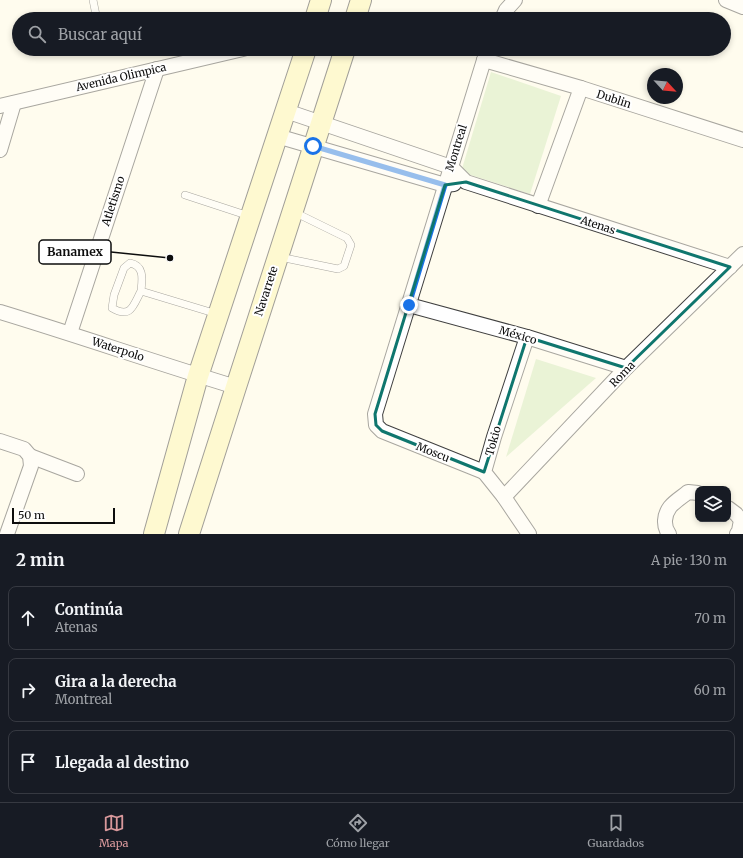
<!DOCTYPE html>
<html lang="es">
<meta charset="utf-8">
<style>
:root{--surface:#171b24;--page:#242831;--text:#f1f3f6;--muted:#9ea1a6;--line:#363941;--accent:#d8989b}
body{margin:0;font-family:Merriweather,serif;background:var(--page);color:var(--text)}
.controls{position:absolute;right:12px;bottom:12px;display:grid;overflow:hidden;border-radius:8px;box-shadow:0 2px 6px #0003}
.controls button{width:36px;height:36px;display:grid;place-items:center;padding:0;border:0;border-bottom:1px solid var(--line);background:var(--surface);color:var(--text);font:20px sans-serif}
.compass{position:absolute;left:647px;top:68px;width:36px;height:36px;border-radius:50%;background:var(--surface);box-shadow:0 2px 6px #0003;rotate:116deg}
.scale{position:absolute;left:12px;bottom:10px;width:103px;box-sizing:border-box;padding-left:4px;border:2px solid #0d0d0d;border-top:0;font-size:11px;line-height:14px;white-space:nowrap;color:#0d0d0d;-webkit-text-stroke:3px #fff;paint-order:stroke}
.stop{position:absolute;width:12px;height:12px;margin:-9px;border:3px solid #1a73e8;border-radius:50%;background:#fff}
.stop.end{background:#1a73e8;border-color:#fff;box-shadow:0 1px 4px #0008}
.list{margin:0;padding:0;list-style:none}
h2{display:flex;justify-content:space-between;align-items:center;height:52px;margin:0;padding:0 16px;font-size:17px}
h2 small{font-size:13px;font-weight:400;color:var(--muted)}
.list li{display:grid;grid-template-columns:26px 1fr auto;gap:12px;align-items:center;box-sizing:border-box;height:64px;margin:0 8px 8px;padding:0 8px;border:1px solid var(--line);border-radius:8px}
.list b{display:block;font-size:15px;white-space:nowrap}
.list p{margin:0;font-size:13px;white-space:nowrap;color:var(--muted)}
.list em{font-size:13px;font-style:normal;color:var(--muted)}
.icon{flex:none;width:22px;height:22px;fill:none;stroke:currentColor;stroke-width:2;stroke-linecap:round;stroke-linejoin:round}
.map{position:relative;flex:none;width:743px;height:534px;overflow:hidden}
.search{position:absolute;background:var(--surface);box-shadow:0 2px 6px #0003;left:12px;right:12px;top:12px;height:44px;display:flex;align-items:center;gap:10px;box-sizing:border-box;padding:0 14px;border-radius:22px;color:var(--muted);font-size:15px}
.sheet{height:268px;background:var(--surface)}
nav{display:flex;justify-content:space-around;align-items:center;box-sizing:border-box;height:56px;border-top:1px solid var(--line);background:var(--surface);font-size:11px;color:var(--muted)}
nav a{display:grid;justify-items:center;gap:2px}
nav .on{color:var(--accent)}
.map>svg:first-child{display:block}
.green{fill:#d0e8b9}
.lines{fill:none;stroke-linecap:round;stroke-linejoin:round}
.lane-casing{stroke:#404040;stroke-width:8}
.street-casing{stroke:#404040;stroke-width:16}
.secondary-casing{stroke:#2f2f2f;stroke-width:22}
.lane{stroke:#fff;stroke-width:7}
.street{stroke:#fff;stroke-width:14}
.secondary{stroke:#fdf6ab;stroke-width:20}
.route{stroke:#1a73e8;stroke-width:5}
.marked{fill:none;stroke:#0f766e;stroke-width:3;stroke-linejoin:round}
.labels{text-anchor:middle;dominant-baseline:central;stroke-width:4;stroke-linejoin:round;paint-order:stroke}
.street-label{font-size:11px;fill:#0d0d0d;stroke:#fff}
.leader{fill:none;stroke:#0d0d0d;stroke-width:1.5}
.callout-dot{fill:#0d0d0d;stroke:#fff;stroke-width:1.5}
.callout{fill:#fff;stroke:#0d0d0d;stroke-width:1.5}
.callout-label{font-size:12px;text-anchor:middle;font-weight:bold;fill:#0d0d0d}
</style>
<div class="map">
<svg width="743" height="534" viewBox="0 0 743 534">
<rect width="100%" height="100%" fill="#fffcee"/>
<g class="green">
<path d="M 491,72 L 561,96 L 530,194 L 461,172 Z"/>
<path d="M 536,359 L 596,378 L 506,457 Z"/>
</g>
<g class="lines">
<g class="lane-casing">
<g id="lane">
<path d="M 93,0 L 96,15"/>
<path d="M 185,195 L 249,216"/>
<path d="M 280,257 L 338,269 L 344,266 L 351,245 L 347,238 L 294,212"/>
<path d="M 141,291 C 133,306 131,319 112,308 L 114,295 L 124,268 L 130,263 C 145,266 142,280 141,291 L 217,314"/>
</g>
</g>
<g class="street-casing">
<g id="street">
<path d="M 726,0 L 743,7"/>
<path d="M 502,19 L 506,10 L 515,0"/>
<path d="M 484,60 L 581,88 L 743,140"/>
<path d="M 0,106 L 243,49"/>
<path d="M 286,111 L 451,167 L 466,182 L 730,267"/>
<path d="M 277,136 L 445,185 L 454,184"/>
<path d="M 0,150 L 14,103"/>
<path d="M 538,206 L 581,88"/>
<path d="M 409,305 L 527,337 L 626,368"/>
<path d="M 0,312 C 79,336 157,363 236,387"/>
<path d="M 70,333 L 157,69"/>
<path d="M 527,337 L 494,437 L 484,472 L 504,497 L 529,534"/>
<path d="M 0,441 L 24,449 L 30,456 L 31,466 L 7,534"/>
<path d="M 30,456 L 77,474"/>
<path d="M 484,472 L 382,431 L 376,425 L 375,414 L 484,60 L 489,49"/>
<path d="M 504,497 L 626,368 L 743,254"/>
<path d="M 728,508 L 736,514 L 741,520 L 739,531 L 737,534"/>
<path d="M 669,534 C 663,526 664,515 670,507 C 675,501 682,497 688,492 L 698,493"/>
</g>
</g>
<g class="secondary-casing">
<g id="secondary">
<path d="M 315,19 L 321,0"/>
<path d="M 355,19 L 361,0"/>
<path d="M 154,534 L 198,376 L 306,49"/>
<path d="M 189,534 L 236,387 L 345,49"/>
</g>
</g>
<use href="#lane" class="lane"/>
<use href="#street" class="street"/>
<use href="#secondary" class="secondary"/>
</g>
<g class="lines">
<path class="route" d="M 313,146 L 445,185 L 409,305"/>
</g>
<path d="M0 0H743V534H0ZM 466,182 L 730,267 L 626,368 L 527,337 L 484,472 L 382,431 L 376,425 L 375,414 L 445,185 Z" fill="#fffcee" fill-opacity=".55" fill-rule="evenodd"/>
<path class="marked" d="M 466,182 L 730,267 L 626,368 L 527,337 L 484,472 L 382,431 L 376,425 L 375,414 L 445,185 Z"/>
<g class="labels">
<g class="street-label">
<text transform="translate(121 77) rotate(-13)">Avenida Olimpica</text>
<text transform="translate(614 99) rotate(18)">Dublin</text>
<text transform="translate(456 148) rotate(-73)">Montreal</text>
<text transform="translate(113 201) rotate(-72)">Atletismo</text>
<text transform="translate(598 225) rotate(18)">Atenas</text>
<text transform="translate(266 291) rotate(-72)">Navarrete</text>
<text transform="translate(518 335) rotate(16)">México</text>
<text transform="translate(118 349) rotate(18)">Waterpolo</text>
<text transform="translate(622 374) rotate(-46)">Roma</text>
<text transform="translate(493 441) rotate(-74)">Tokio</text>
<text transform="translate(433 452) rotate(22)">Moscu</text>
</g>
</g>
<path class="leader" d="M170 258L111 252"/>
<circle class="callout-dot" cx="170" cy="258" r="4"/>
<rect class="callout" x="39" y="240" width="72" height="24" rx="4"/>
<g class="callout-label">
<text x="75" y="256">Banamex</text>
</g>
</svg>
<div class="controls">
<button><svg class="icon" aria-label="layers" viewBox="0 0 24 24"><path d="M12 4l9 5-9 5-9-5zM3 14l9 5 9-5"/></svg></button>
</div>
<svg class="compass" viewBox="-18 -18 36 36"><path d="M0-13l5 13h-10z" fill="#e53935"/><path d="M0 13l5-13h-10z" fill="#9ea1a6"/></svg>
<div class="scale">50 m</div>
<div class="stop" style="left:313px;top:146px"></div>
<div class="stop end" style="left:409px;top:305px"></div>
<div class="search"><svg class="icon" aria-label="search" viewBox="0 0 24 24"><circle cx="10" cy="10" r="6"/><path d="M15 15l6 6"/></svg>Buscar aquí</div>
</div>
<section class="sheet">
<h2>2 min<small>A pie · 130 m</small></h2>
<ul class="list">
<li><svg class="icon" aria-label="ahead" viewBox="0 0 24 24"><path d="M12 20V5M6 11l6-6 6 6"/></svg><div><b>Continúa</b><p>Atenas</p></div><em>70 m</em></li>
<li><svg class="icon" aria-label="right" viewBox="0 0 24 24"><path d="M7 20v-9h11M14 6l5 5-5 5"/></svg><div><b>Gira a la derecha</b><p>Montreal</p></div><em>60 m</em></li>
<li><svg class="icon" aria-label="arrive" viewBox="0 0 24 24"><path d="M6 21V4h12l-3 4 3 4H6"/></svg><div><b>Llegada al destino</b></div></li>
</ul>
</section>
<nav>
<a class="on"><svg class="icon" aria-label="map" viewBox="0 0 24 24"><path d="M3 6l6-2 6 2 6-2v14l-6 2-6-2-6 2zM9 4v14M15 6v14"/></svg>Mapa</a>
<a><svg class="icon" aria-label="directions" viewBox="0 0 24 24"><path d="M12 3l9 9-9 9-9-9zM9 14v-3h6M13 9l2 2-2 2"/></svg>Cómo llegar</a>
<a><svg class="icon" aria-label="saved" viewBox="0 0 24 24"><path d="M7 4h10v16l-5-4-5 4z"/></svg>Guardados</a>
</nav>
